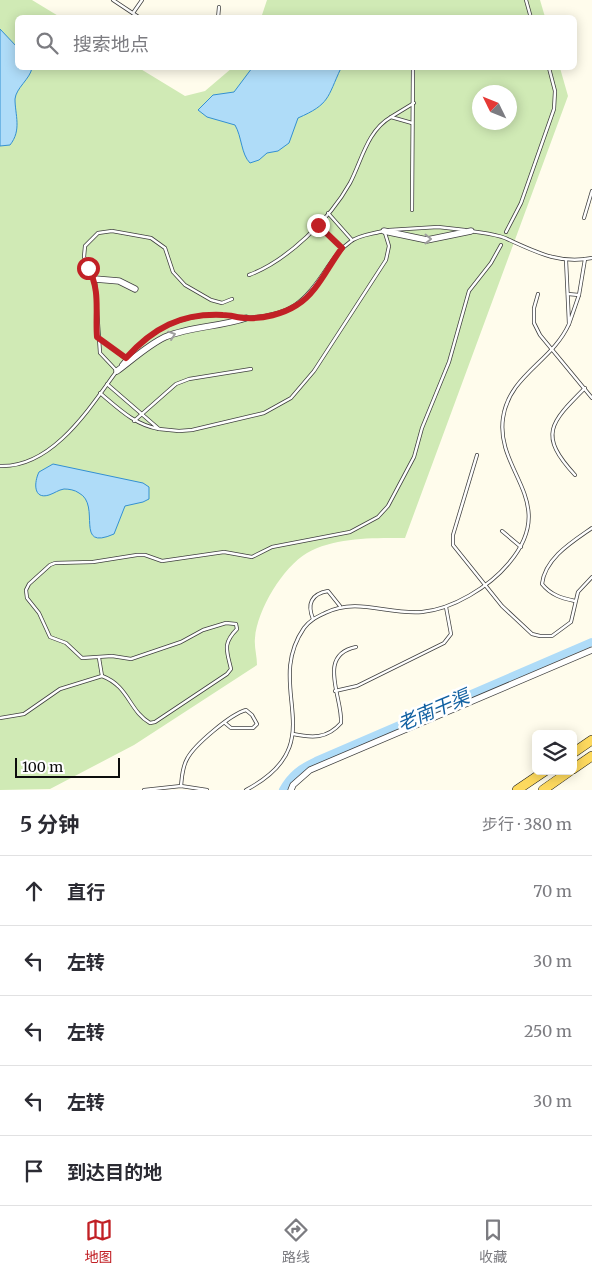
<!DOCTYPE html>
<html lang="zh">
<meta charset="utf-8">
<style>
:root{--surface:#fff;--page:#f2f2f3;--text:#2b2b33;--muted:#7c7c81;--line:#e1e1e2;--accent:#c12025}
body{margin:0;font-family:Merriweather,"Noto Sans SC",serif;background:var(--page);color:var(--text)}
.controls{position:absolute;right:15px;bottom:15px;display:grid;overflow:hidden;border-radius:8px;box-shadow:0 2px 12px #0003}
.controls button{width:45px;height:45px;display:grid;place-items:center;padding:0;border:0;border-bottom:1px solid var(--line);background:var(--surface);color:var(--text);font:25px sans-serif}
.compass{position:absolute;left:472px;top:85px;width:45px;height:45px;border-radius:50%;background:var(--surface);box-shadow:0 2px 12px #0003;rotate:313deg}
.scale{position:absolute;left:15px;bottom:12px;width:105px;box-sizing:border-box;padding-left:5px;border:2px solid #0d0d0d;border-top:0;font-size:14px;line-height:18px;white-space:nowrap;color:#0d0d0d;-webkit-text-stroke:4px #fff;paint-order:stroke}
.stop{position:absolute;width:15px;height:15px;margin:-11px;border:4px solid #c12025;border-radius:50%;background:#fff}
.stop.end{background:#c12025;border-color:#fff;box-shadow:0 1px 5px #0008}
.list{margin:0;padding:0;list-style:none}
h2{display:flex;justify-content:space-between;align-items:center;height:65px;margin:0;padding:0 20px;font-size:21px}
h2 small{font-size:16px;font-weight:400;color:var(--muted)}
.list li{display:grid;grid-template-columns:32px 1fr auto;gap:15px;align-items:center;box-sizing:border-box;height:70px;padding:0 20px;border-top:1px solid var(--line)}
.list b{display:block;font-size:19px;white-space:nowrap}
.list em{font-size:16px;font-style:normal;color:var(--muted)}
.icon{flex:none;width:28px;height:28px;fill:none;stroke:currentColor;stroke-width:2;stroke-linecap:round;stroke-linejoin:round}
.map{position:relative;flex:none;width:592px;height:790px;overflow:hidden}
.search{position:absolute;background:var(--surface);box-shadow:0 2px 12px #0003;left:15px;right:15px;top:15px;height:55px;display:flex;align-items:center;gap:12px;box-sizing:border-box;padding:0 18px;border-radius:8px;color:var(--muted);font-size:19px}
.sheet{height:415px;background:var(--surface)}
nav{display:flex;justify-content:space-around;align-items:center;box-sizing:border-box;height:70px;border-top:1px solid var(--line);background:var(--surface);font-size:14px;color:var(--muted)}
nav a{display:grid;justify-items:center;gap:2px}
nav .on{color:var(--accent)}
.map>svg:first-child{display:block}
.green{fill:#d0eab5;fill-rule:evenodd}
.water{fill:#afdcf8;stroke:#3390d2}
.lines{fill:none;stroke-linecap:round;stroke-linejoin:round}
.canal{stroke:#afdcf8;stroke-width:8}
.service-casing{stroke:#404040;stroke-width:4}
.minor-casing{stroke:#404040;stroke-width:7}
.primary-casing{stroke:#1e1e1e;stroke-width:10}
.service{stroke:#fff;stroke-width:2.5}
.minor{stroke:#fff;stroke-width:5.5}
.primary{stroke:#fdd95e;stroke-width:9}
.oneway{stroke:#9e9e9e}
.route{stroke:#c12025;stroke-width:6}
.labels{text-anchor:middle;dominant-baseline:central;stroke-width:5;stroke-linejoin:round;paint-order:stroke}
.water-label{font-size:19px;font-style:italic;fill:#1261a2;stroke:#fff}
</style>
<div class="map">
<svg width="592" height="790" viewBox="0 0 592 790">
<rect width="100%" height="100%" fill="#fffcec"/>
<g class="green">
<path d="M 0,0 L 32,0 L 60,17 L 18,18 L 18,68 L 139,68 L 185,96 L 205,91 L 232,68 L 560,68 L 568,96 L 405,538 C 374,538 335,537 307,553 C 283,567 257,610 255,638 C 254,647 257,656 257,665 L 134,745 L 50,789 L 0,790 ZM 480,92 L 510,92 L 510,122 L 480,122 Z"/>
<path d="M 267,0 L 540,0 L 545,17 L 261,18 Z"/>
</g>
<g class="water">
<path d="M 0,29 L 17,47 L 18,68 L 32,68 C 30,79 16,88 15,99 C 15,115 22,130 10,145 L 0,146 Z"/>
<path d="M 252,68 L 341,68 C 327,98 330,104 298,118 L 289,143 L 278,151 L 267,153 L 259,160 L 250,163 C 241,154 242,137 235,125 L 207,117 L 198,110 L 213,95 L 234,92 Z"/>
<path d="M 53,464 L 143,483 L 149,487 L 149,499 L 143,502 L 125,506 L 114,534 C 73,552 102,505 79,493 C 75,490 69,489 64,489 C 58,490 55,493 49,495 C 33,500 34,482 39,472 Z"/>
</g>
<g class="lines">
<path class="canal" d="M 283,790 C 291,775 301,768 316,761 L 592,642"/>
<g class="service-casing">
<g id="service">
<path d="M 113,0 L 140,18"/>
<path d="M 526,0 L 531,18"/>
<path d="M 133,13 L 142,0"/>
<path d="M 218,18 L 219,7"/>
<path d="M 412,123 L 391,117 L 414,103"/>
<path d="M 412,210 L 413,68"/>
<path d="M 328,213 L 352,240"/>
<path d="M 584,218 L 592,191"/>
<path d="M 318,225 L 342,248"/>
<path d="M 389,230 L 438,227 L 465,230"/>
<path d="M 471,231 C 482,233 495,234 505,238 C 534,251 559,265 592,258"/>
<path d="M 506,232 L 521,203 L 554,109 L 555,91 L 549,68"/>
<path d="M 566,260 L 569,324 L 579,295 L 585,259"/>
<path d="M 249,275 C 287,261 330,219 350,183 C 362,160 367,131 391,117"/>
<path d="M 538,294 L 534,308 L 534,323 L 540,335 L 592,398"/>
<path d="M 568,294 L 579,295"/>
<path d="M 246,318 C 291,315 303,304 327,268 C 334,258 340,249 350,242 C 358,235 373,234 383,231"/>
<path d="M 97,337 L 126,359"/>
<path d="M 121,365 C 151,325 191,309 240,317"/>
<path d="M 117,371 L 100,353 L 95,279 L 84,257 L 85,246 L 98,233 L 112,231 L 151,238 L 165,248 L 173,272 L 185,285 L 211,300 L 222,303 L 232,299"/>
<path d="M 100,393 C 119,409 135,425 159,429 L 107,384"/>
<path d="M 134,421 L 176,384 L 189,379 L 251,369"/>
<path d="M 159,429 L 179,431 L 192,430 L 264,413 L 291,398 L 314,371 L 386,260 L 389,246 L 385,233"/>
<path d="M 477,455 L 453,535 L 453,545 L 502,606 L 532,634 L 540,636 L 552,636 L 571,622 L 578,592 L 592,577"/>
<path d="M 0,466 C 52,468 89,409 116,372"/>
<path d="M 575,475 C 538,435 550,423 585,388"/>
<path d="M 502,531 L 521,547"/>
<path d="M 575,601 C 561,598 551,595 542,584 C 545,558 572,542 592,528"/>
<path d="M 313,619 C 307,604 311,594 328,591 L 340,606"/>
<path d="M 99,658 L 102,676"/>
<path d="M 335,691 L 357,686 L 444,643 L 451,634 L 446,607"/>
<path d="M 0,718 L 24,714 L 60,689 L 102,676 C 129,686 129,711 150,723 L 155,722 L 227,674 L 231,669 C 227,651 222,644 237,629 L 236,624 L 226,623 L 203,630 L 181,642 L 131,659 L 112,656 L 82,658 L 66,643 L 50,637 L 39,613 L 27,598 L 26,590 L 29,584 L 50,565 L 55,563 L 93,562 L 137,555 L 145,555 L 162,561 L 224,552 L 252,557 L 272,547 L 350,532 L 378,517 L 388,506 L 414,457 L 422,428 L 449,362 L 469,291 L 491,263 L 501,245"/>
<path d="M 293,734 C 312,738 327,739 341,723 C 343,698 316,655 356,647"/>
<path d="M 181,786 C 182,777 182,768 187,759 C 194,745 231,714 246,710 L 252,715 L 257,724 L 253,728 L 231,728 L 225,723"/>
<path d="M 144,790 L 181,786 L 207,790"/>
<path d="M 246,790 C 335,743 262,689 304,628 C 310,620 317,617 325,613 C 358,597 387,615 422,612 C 453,609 489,587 509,563 C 560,502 495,472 503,418 C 509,375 552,362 569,324"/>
</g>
</g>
<g class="minor-casing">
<g id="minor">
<path d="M 384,231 L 427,240 L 471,231"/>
<path d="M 95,279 L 119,281 L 135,289"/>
<path d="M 117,371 C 132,360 148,345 165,337 C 191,326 220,327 246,318"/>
<path d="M 291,790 L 293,785 L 310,770 L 592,650"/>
</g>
</g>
<g class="primary-casing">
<g id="primary">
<path d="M 573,753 L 592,740"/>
<path d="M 573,769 L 592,756"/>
<path d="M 517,790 L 545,771"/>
<path d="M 543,790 L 570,771"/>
</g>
</g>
<use href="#service" class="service"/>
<use href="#minor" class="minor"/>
<use href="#primary" class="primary"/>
</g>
<defs><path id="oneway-chevron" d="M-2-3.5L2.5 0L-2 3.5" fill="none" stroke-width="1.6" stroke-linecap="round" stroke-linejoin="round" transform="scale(1.25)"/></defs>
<g class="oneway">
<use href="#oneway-chevron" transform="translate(428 239)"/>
<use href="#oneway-chevron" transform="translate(172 335) rotate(-19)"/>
</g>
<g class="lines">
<path class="route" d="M 88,268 C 101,290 95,313 97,337 L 126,358 C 153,328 181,313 223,315 C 231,315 238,318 246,318 C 263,319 283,314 297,305 C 317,293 328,266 342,248 L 318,225"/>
</g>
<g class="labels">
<g class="water-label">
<text transform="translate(433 710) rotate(-23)">老南干渠</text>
</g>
</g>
</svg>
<div class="controls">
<button><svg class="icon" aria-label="layers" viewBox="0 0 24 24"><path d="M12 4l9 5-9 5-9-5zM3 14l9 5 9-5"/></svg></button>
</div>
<svg class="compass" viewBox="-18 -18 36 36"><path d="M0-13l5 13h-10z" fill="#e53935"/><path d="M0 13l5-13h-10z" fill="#7c7c81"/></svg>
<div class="scale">100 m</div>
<div class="stop" style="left:88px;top:268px"></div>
<div class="stop end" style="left:318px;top:225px"></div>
<div class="search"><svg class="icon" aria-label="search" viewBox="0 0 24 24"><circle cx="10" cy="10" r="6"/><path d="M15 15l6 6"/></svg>搜索地点</div>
</div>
<section class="sheet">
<h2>5 分钟<small>步行 · 380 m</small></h2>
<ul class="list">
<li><svg class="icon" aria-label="ahead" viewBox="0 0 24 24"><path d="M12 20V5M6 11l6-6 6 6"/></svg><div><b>直行</b></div><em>70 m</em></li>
<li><svg class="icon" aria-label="left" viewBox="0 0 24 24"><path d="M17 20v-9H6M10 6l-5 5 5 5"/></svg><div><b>左转</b></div><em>30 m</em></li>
<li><svg class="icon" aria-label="left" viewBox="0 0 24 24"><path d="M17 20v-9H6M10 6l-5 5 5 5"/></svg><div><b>左转</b></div><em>250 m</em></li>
<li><svg class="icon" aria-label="left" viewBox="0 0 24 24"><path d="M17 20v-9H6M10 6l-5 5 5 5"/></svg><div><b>左转</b></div><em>30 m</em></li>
<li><svg class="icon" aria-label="arrive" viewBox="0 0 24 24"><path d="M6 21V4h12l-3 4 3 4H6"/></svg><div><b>到达目的地</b></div></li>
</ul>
</section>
<nav>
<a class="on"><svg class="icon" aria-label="map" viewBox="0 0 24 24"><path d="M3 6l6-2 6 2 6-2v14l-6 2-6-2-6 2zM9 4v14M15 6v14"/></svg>地图</a>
<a><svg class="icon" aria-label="directions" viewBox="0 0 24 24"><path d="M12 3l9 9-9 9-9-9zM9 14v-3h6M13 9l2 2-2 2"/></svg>路线</a>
<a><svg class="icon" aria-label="saved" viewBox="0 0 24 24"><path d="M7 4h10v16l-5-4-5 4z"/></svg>收藏</a>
</nav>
